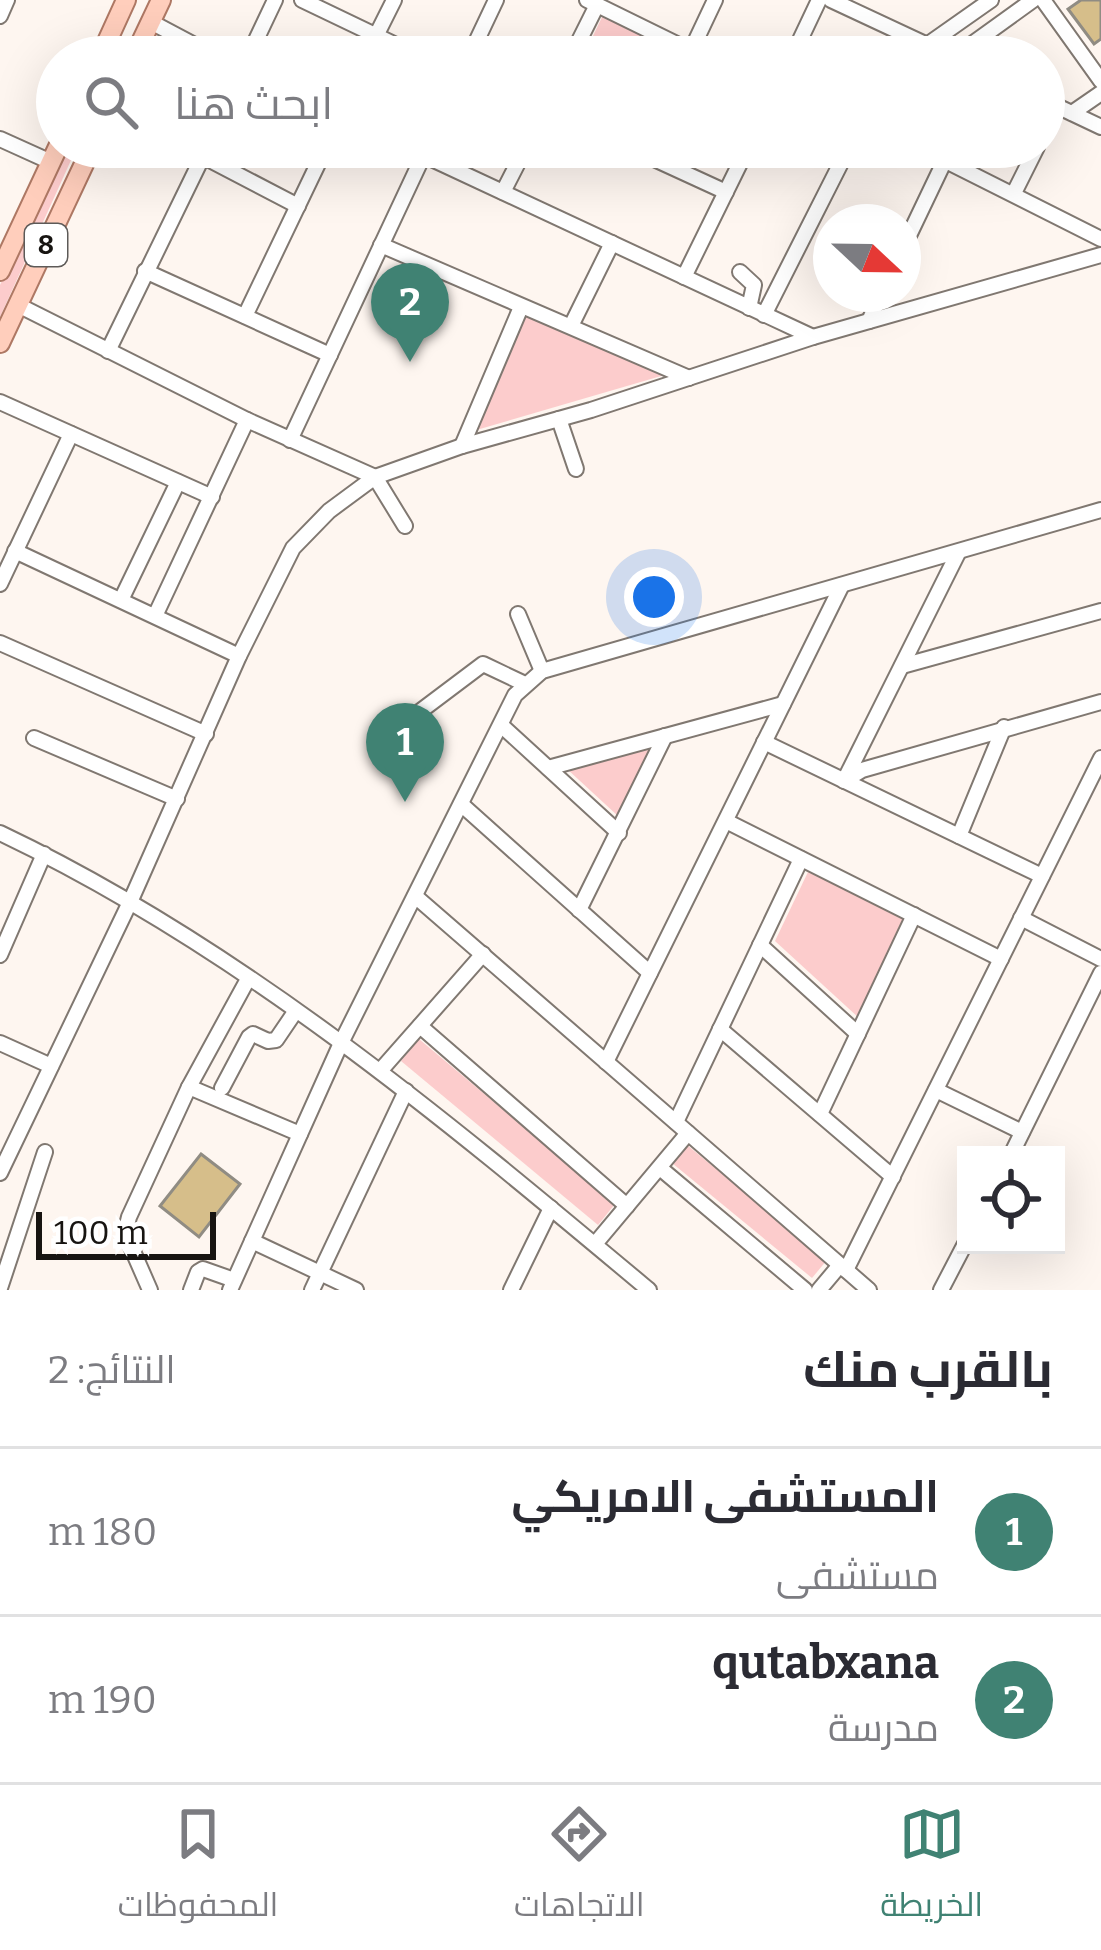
<!DOCTYPE html>
<html lang="ar">
<meta charset="utf-8">
<style>
:root{--surface:#fff;--page:#f2f2f3;--text:#2b2b33;--muted:#7c7c81;--line:#e1e1e2;--accent:#408273}
body{margin:0;font-family:Bitter,Cairo,serif;background:var(--page);color:var(--text);direction:rtl}
.controls{position:absolute;right:36px;bottom:36px;display:grid;overflow:hidden;border-radius:0px;box-shadow:0 12px 48px #0002}
.controls button{width:108px;height:108px;display:grid;place-items:center;padding:0;border:0;border-bottom:3px solid var(--line);background:var(--surface);color:var(--text);font:60px sans-serif}
.compass{position:absolute;left:813px;top:204px;width:108px;height:108px;border-radius:50%;background:var(--surface);box-shadow:0 12px 48px #0002;rotate:112deg}
.scale{position:absolute;left:36px;bottom:30px;width:180px;box-sizing:border-box;padding-left:12px;border:6px solid #171411;border-top:0;font-size:33px;line-height:42px;white-space:nowrap;color:#171411;-webkit-text-stroke:9px #fff;paint-order:stroke}
.you{position:absolute;left:654px;top:597px;width:42px;height:42px;margin:-30px;border:9px solid #fff;border-radius:50%;background:#1a73e8;box-shadow:0 0 0 18px #1a73e833}
.badge{display:grid;place-items:center;width:78px;height:78px;border-radius:50%;background:var(--accent);color:#fff;font-size:39px;font-weight:700}
.pin{position:absolute;translate:-50% -99px;filter:drop-shadow(0 3px 6px #0008)}
.pin::after{content:'';position:absolute;top:63px;width:42px;height:36px;background:inherit;clip-path:polygon(0 0,100% 0,50% 100%)}
.list{margin:0;padding:0;list-style:none}
h2{display:flex;justify-content:space-between;align-items:center;height:156px;margin:0;padding:0 48px;font-size:51px}
h2 small{font-size:39px;font-weight:400;color:var(--muted)}
.list li{display:grid;grid-template-columns:78px 1fr auto;gap:36px;align-items:center;box-sizing:border-box;height:168px;padding:0 48px;border-top:3px solid var(--line)}
.list b{display:block;font-size:45px;white-space:nowrap}
.list p{margin:0;font-size:39px;white-space:nowrap;color:var(--muted)}
.list em{font-size:39px;font-style:normal;color:var(--muted)}
.icon{flex:none;width:66px;height:66px;fill:none;stroke:currentColor;stroke-width:2;stroke-linecap:round;stroke-linejoin:round}
.map{position:relative;flex:none;width:1101px;height:1290px;overflow:hidden;direction:ltr}
.search{position:absolute;background:var(--surface);box-shadow:0 12px 48px #0002;left:36px;right:36px;top:36px;height:132px;display:flex;align-items:center;gap:30px;box-sizing:border-box;padding:0 42px;border-radius:66px;color:var(--muted);font-size:45px}
.sheet{height:492px;background:var(--surface)}
nav{display:flex;justify-content:space-around;align-items:center;box-sizing:border-box;height:168px;border-top:3px solid var(--line);background:var(--surface);font-size:33px;color:var(--muted)}
nav a{display:grid;justify-items:center;gap:6px}
nav .on{color:var(--accent)}
.map>svg:first-child{display:block}
.green{fill:#fccccc}
.building{fill:#d6be8a;stroke:#908c83;stroke-width:3}
.lines{fill:none;stroke-linecap:round;stroke-linejoin:round}
.minor-casing{stroke:#807871;stroke-width:18}
.major-casing{stroke:#ae7864;stroke-width:22}
.minor{stroke:#fff;stroke-width:14}
.major{stroke:#ffcebc;stroke-width:18}
.labels{text-anchor:middle;dominant-baseline:central;stroke-width:10;stroke-linejoin:round;paint-order:stroke}
.shield{fill:#fff;stroke:#5d5a58;stroke-width:3}
.shield-label{font-size:27px;font-weight:bold;fill:#171411}
</style>
<div class="map">
<svg width="1101" height="1290" viewBox="0 0 1101 1290">
<rect width="100%" height="100%" fill="#fef6f0"/>
<g class="green">
<path d="M 603,15 L 680,52 L 678,57 L 583,57 Z"/>
<path d="M 64,147 L 77,147 L 0,317 L 0,285 Z"/>
<path d="M 525,313 L 668,374 L 473,431 Z"/>
<path d="M 652,747 L 618,816 L 566,768 Z"/>
<path d="M 808,872 L 907,919 L 859,1018 L 775,941 Z"/>
<path d="M 419,1039 L 615,1204 L 598,1225 L 401,1061 Z"/>
<path d="M 687,1145 L 827,1260 L 812,1278 L 672,1163 Z"/>
</g>
<g class="building">
<path d="M 1081,0 L 1101,0 L 1101,39 L 1094,44 L 1068,9 Z"/>
<path d="M 201,1154 L 240,1184 L 199,1237 L 160,1206 Z"/>
</g>
<g class="lines">
<g class="minor-casing">
<g id="minor">
<path d="M 302,0 L 421,57"/>
<path d="M 587,0 L 691,51"/>
<path d="M 831,0 L 953,57"/>
<path d="M 1043,0 L 1101,81"/>
<path d="M 0,16 L 7,0"/>
<path d="M 151,22 L 217,57"/>
<path d="M 376,36 L 394,0"/>
<path d="M 927,45 L 991,0"/>
<path d="M 689,55 L 715,0"/>
<path d="M 248,57 L 275,0"/>
<path d="M 469,57 L 496,0"/>
<path d="M 571,57 L 597,5"/>
<path d="M 792,57 L 819,0"/>
<path d="M 954,57 L 1033,0"/>
<path d="M 1044,100 L 1101,127"/>
<path d="M 1072,113 L 1101,93"/>
<path d="M 1044,132 L 1057,106"/>
<path d="M 0,139 L 51,162"/>
<path d="M 185,147 L 298,206"/>
<path d="M 406,147 L 813,337"/>
<path d="M 628,147 L 726,192"/>
<path d="M 918,147 L 1101,239"/>
<path d="M 503,192 L 526,147"/>
<path d="M 1014,193 L 1037,147"/>
<path d="M 381,245 L 689,378"/>
<path d="M 903,248 L 945,160"/>
<path d="M 145,271 L 330,355"/>
<path d="M 740,272 L 754,285 L 749,308"/>
<path d="M 684,277 L 748,147"/>
<path d="M 18,305 L 247,420 L 375,477 L 405,526"/>
<path d="M 764,315 L 849,147"/>
<path d="M 245,316 L 326,147"/>
<path d="M 869,321 L 881,294"/>
<path d="M 571,326 L 612,243"/>
<path d="M 108,351 L 203,156"/>
<path d="M 0,402 L 212,497"/>
<path d="M 559,419 L 576,469"/>
<path d="M 290,440 L 425,152"/>
<path d="M 462,446 L 521,307"/>
<path d="M 15,551 L 239,656"/>
<path d="M 0,584 L 71,434"/>
<path d="M 121,600 L 178,482"/>
<path d="M 518,614 L 542,671"/>
<path d="M 155,616 L 247,420"/>
<path d="M 0,643 L 206,734"/>
<path d="M 902,666 L 1101,611"/>
<path d="M 501,725 L 619,833"/>
<path d="M 398,728 L 483,664 L 525,684"/>
<path d="M 34,738 L 177,799"/>
<path d="M 764,742 L 1042,876"/>
<path d="M 548,768 L 783,704"/>
<path d="M 845,779 L 958,553"/>
<path d="M 844,781 L 862,770 L 1101,702"/>
<path d="M 461,804 L 650,973"/>
<path d="M 726,821 L 1001,959"/>
<path d="M 0,833 C 240,947 447,1121 649,1290"/>
<path d="M 959,836 L 1004,727"/>
<path d="M 415,896 L 869,1290"/>
<path d="M 579,910 L 665,736"/>
<path d="M 1021,918 L 1101,959"/>
<path d="M 760,945 L 858,1034"/>
<path d="M 0,955 L 44,854"/>
<path d="M 420,1026 L 627,1206"/>
<path d="M 720,1029 L 893,1177"/>
<path d="M 0,1043 L 51,1066"/>
<path d="M 606,1062 L 842,585"/>
<path d="M 380,1071 L 483,954"/>
<path d="M 189,1087 L 300,1134"/>
<path d="M 222,1088 L 249,1037 L 253,1034 L 268,1041 L 276,1040 L 295,1012"/>
<path d="M 936,1090 L 1022,1132"/>
<path d="M 820,1114 L 914,915"/>
<path d="M 676,1122 L 801,859"/>
<path d="M 1011,1155 L 1101,973"/>
<path d="M 660,1168 L 805,1290"/>
<path d="M 0,1173 L 131,900 L 239,656 L 293,548 L 329,511 L 375,477 L 462,446 L 591,410 L 813,337 L 1101,255"/>
<path d="M 252,1241 L 356,1290"/>
<path d="M 595,1244 L 688,1133"/>
<path d="M 846,1270 L 1101,758"/>
<path d="M 0,1288 L 45,1152"/>
<path d="M 150,1290 L 125,1233 L 129,1217 L 189,1087 L 248,979"/>
<path d="M 191,1290 L 198,1272 L 203,1269 L 234,1280"/>
<path d="M 230,1290 L 341,1043 L 515,695 L 542,671 L 1101,510"/>
<path d="M 312,1290 L 406,1091"/>
<path d="M 511,1290 L 551,1208"/>
<path d="M 819,1290 L 840,1265"/>
<path d="M 941,1290 L 966,1242"/>
</g>
</g>
<g class="major-casing">
<g id="major">
<path d="M 100,57 L 126,0"/>
<path d="M 134,57 L 161,0"/>
<path d="M 0,271 L 58,147"/>
<path d="M 0,343 L 92,147"/>
</g>
</g>
<use href="#minor" class="minor"/>
<use href="#major" class="major"/>
</g>
<g class="labels">
<rect class="shield" x="25" y="224" width="42" height="42" rx="9"/>
<g class="shield-label">
<text x="46" y="245">8</text>
</g>
</g>
</svg>
<div class="controls">
<button><svg class="icon" aria-label="locate" viewBox="0 0 24 24"><circle cx="12" cy="12" r="6"/><path d="M12 2v4M12 18v4M2 12h4M18 12h4"/></svg></button>
</div>
<svg class="compass" viewBox="-18 -18 36 36"><path d="M0-13l5 13h-10z" fill="#e53935"/><path d="M0 13l5-13h-10z" fill="#7c7c81"/></svg>
<div class="scale">100 m</div>
<div class="you"></div>
<div class="pin badge" style="left:405px;top:802px">1</div>
<div class="pin badge" style="left:410px;top:362px">2</div>
<div class="search"><svg class="icon" aria-label="search" viewBox="0 0 24 24"><circle cx="10" cy="10" r="6"/><path d="M15 15l6 6"/></svg>ابحث هنا</div>
</div>
<section class="sheet">
<h2>بالقرب منك<small>النتائج: 2</small></h2>
<ul class="list">
<li><span class="badge">1</span><div><b>المستشفى الامريكي</b><p>مستشفى</p></div><em>180 m</em></li>
<li><span class="badge">2</span><div><b>qutabxana</b><p>مدرسة</p></div><em>190 m</em></li>
</ul>
</section>
<nav>
<a class="on"><svg class="icon" aria-label="map" viewBox="0 0 24 24"><path d="M3 6l6-2 6 2 6-2v14l-6 2-6-2-6 2zM9 4v14M15 6v14"/></svg>الخريطة</a>
<a><svg class="icon" aria-label="directions" viewBox="0 0 24 24"><path d="M12 3l9 9-9 9-9-9zM9 14v-3h6M13 9l2 2-2 2"/></svg>الاتجاهات</a>
<a><svg class="icon" aria-label="saved" viewBox="0 0 24 24"><path d="M7 4h10v16l-5-4-5 4z"/></svg>المحفوظات</a>
</nav>
